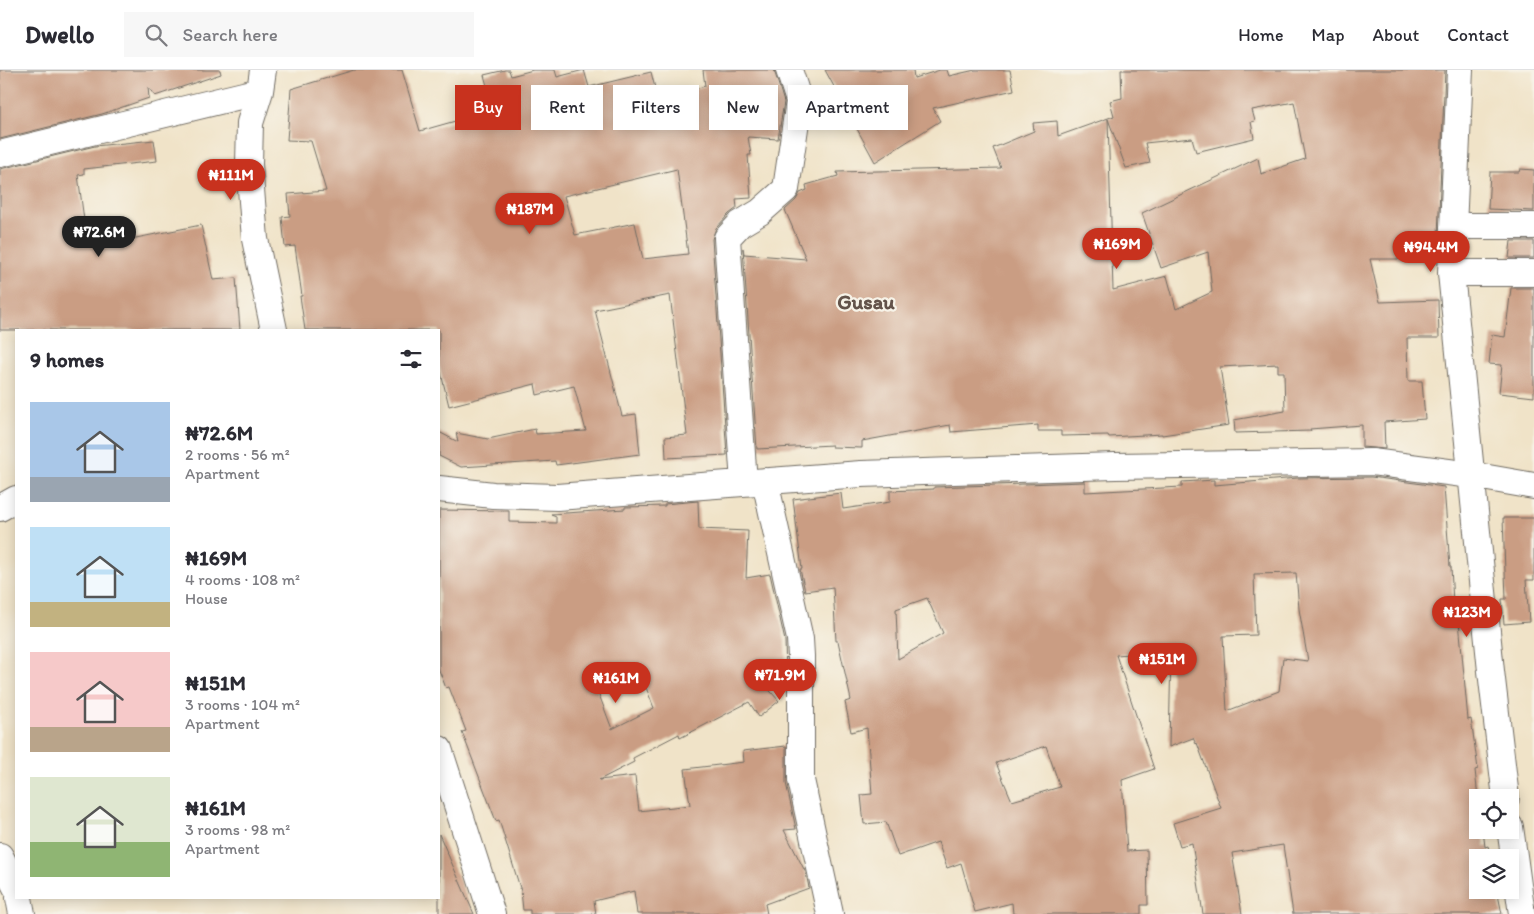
<!DOCTYPE html>
<meta charset="utf-8">
<style>
:root{--surface:#fff;--page:#f7f7f7;--text:#2b2b33;--muted:#7c7c81;--line:#e1e1e2;--accent:#c8321e}
body{margin:0;font-family:Itim,sans-serif;background:var(--page);color:var(--text);height:100vh;display:flex;flex-direction:column;font-size:19px;white-space:nowrap}
*{box-sizing:border-box;margin:0}
p{font-size:16px;color:var(--muted)}
.icon{flex:none;width:28px;height:28px;fill:none;stroke:currentColor;stroke-width:2;stroke-linecap:round;stroke-linejoin:round}
.map{position:relative;flex:1;overflow:hidden}
.side{position:absolute;left:15px;top:259px;width:425px;height:570px;display:flex;flex-direction:column;background:var(--surface);border-radius:0px;box-shadow:0 2px 12px #0003}
.side>*{flex:none}
.hud{position:absolute;left:455px;top:15px;width:475px;height:45px;display:flex;gap:10px}
.tools{position:absolute;left:1469px;top:719px;display:grid;gap:10px}
.tools a{display:grid;place-items:center;width:50px;height:50px;border-radius:0px;background:var(--surface);box-shadow:0 2px 12px #0003;font-size:25px}
.price{position:absolute;translate:-50% -42px;padding:0 11px;border-radius:18px;background:var(--accent);color:#fff;font-size:16px;line-height:32px;filter:drop-shadow(0 1px 2px #0008)}
.price::after{content:'';position:absolute;left:50%;top:30px;width:15px;height:11px;margin-left:-8px;background:inherit;clip-path:polygon(0 0,100% 0,50% 100%)}
.price.on{background:#222;color:#fff}
ul{padding:0;list-style:none}
li{display:flex;align-items:center;gap:15px;height:125px;padding:0 15px}
li span{display:grid;place-items:center;flex:none;width:140px;height:100px;border-radius:0px;color:#555}
li>.icon{margin-inline-start:auto}
span .icon{width:60px;height:60px;fill:#fffc;stroke-width:1}
li b{font-size:21px}
h2{display:flex;justify-content:space-between;align-items:center;height:60px;padding:0 15px;font-size:21px}
.chip{padding:0 18px;border-radius:0px;background:var(--surface);box-shadow:0 2px 12px #0003;font-size:18px;line-height:45px}
.chip.on{background:var(--accent);color:#fff}
header{display:flex;align-items:center;gap:30px;box-sizing:border-box;height:70px;padding:0 25px;background:var(--surface);border-bottom:1px solid var(--line)}
header strong{font-size:24px}
nav{display:flex;gap:28px;margin-inline-start:auto;font-size:18px}
.search{width:350px;height:45px;background:var(--page);display:flex;align-items:center;gap:12px;box-sizing:border-box;padding:0 18px;border-radius:0px;color:var(--muted);font-size:19px}
.map>svg:first-child{display:block}
.building{fill:#ca9d83;fill-rule:evenodd}
.lines{fill:none;stroke-linecap:round;stroke-linejoin:round}
.street-casing{stroke:#706b62;stroke-width:28}
.street{stroke:#fff;stroke-width:26}
.labels{text-anchor:middle;dominant-baseline:central;stroke-width:4.5;stroke-linejoin:round;paint-order:stroke}
.district-label{font-size:21px;font-weight:bold;fill:#63534a;stroke:#f7f3e8}
</style>
<header>
<strong>Dwello</strong>
<div class="search"><svg class="icon" aria-label="search" viewBox="0 0 24 24"><circle cx="10" cy="10" r="6"/><path d="M15 15l6 6"/></svg>Search here</div>
<nav><a>Home</a><a>Map</a><a>About</a><a>Contact</a></nav>
</header>
<div class="map">
<svg width="1534" height="844" viewBox="0 0 1534 844">
<rect width="100%" height="100%" fill="#f7f3e8"/>
<filter id="ink" filterUnits="userSpaceOnUse"><feTurbulence type="fractalNoise" baseFrequency=".02" numOctaves="2"/><feDisplacementMap in="SourceGraphic" scale="10" xChannelSelector="R" yChannelSelector="G"/><feConvolveMatrix kernelMatrix="1 2 1 2 8 2 1 2 1" color-interpolation-filters="sRGB"/></filter>
<filter id="wash" filterUnits="userSpaceOnUse"><feTurbulence type="fractalNoise" baseFrequency=".0096" numOctaves="4" result="noise"/><feDisplacementMap in="SourceGraphic" scale="20" xChannelSelector="R" yChannelSelector="G"/><feGaussianBlur stdDeviation="1.12" result="paint"/><feColorMatrix in="noise" values="0 0 0 0 0 0 0 0 0 0 0 0 0 0 0 0 0 1.4 0 .05"/><feComposite in="paint" operator="in"/></filter>
<g filter="url(#wash)">
<rect width="100%" height="100%" fill="#f0e3c8"/>
<g id="blocks">
<path class="building" d="M0,0H220L221,4L155,26L148,17L149,28L102,44L0,69Z
M354,0H402L420,61L466,48L464,43L486,38L482,25L489,23L484,5L505,0H509L511,6L533,0H555L557,7L584,0L589,17L651,2L658,30L705,16L703,0H774L784,32L778,69L748,67L751,85H748L751,128L736,129L737,138L729,144L716,158L712,169L727,385L666,388L665,367L687,365L670,225L595,240L622,346L636,344L640,384L556,395L555,391L461,397L439,386V362L458,372L456,363L488,369L535,359L536,364L586,361L574,316L537,325L535,314L449,336L439,295V260H305L300,226H302L295,176L285,177L282,147L290,146L288,124L326,121L311,71L287,70L291,19ZM677,99L688,184L643,189L635,153L575,165L564,126Z
M825,0H913L914,8L940,0H947L949,6L975,0H1010L1014,20L933,38L940,51L875,92Z
M1121,0H1445L1437,189H1370L1380,232L1438,230L1439,268H1407L1408,311H1422L1425,349L1384,352L1385,379L1362,377V355L1310,359L1311,361L1235,363L1234,350L1285,341L1284,302H1278V294L1220,297L1229,355L1162,365V364L1109,367L1108,365L1061,366V361H1038V355L951,362L950,355L862,371V378L832,377V375L757,379L743,178L744,184L806,189L785,140L796,130L800,123L807,120L806,115L838,106L837,102L1001,98L993,78L1034,61L1033,53L1057,51L1058,66L1114,46L1110,31L1122,28ZM1294,32L1305,89L1261,104L1258,88L1142,143L1161,198L1208,182L1212,222L1176,239L1167,206L1113,220L1108,49L1126,98L1150,93L1145,73L1192,68L1196,82L1254,68L1251,52L1255,51L1252,40Z
M154,70L157,91L84,99V104L78,105L86,165L94,164L96,178L131,167V169L201,155L213,210L236,208L240,260H0V99L95,76Z
M1520,99L1534,100V141L1488,139L1490,102H1519Z
M1511,171H1534V188H1509Z
M1511,218H1534V327L1499,323L1502,295L1489,294L1492,265L1505,267Z
M1371,407L1444,417L1450,497H1451L1454,551H1459L1468,650L1471,649L1478,699L1475,700L1478,728V760H1483L1485,777L1488,776L1491,788H1478V820H1497L1502,844H1293L1283,775L1232,783L1242,844H1203L1192,773L1180,776L1173,753L1221,738L1197,673L1196,674L1193,668L1169,677L1171,581L1116,585L1154,699L1122,710L1127,781L1147,780L1148,835H1141V844H1013L1012,833L975,842L961,793L947,798L938,772L898,786L886,752L864,754L861,725L872,724L867,658L851,662L845,632L851,630L838,571H836L833,517L805,521L800,499H802L793,429L841,423L843,439L890,432V421L934,419V417L1085,412V422L1182,417V412L1214,410V415L1298,408ZM1296,503L1299,539L1308,591L1283,588L1279,621L1227,641L1223,566L1256,565L1254,504ZM927,528L943,563L898,589L896,539ZM1046,676L1060,717L1012,731L996,693Z
M698,431L699,459L748,461L746,508L770,504L785,571L786,604H755L779,631L759,647L749,632L680,668L679,664L633,688L634,692L599,710L635,706L639,741L690,735L685,699L744,692L743,681L786,676V713L796,759L784,760L806,803L809,818L765,834L767,844H637L634,821L594,831L596,844H530V840H523L521,821L499,750L496,751L462,662L466,661L449,617L446,618L439,600V440L509,441V452L556,453V446L551,444L625,439V437L665,436V434ZM640,602L654,638L612,659L595,614Z
M1503,448H1534V510H1526L1529,552L1504,554L1502,529H1506Z
M439,764L474,844H439Z"/>
</g>
</g>
<g filter="url(#ink)">
<use href="#blocks" fill-opacity="0" stroke="#706b62" stroke-width="1"/>
<g class="lines">
<g class="street-casing">
<path id="street" d="M263,0L260,21L250,53L249,94L255,169L274,260
M1460,0L1451,203L1491,601L1506,728
M0,84L260,21
M1454,156H1534
M1451,203H1534
M765,411L800,569L801,586V710L830,844
M744,413L727,168L740,154L760,142L786,119L799,31L789,0
M439,419L493,425L557,427L861,404L1115,396L1372,392L1471,405L1534,416
M0,438L16,429
M439,679L492,844
M1510,757L1522,844
M0,786L16,817
M19,828L22,844"/>
</g>
<use href="#street" class="street"/>
</g>
</g>
<g class="labels">
<g class="district-label">
<text x="866" y="231">Gusau</text>
</g>
</g>
</svg>
<div class="tools">
<a><svg class="icon" aria-label="locate" viewBox="0 0 24 24"><circle cx="12" cy="12" r="6"/><path d="M12 2v4M12 18v4M2 12h4M18 12h4"/></svg></a>
<a><svg class="icon" aria-label="layers" viewBox="0 0 24 24"><path d="M12 4l9 5-9 5-9-5zM3 14l9 5 9-5"/></svg></a>
</div>
<b class="price" style="left:231px;top:131px">₦111M</b>
<b class="price" style="left:530px;top:165px">₦187M</b>
<b class="price on" style="left:99px;top:188px">₦72.6M</b>
<b class="price" style="left:1117px;top:200px">₦169M</b>
<b class="price" style="left:1431px;top:203px">₦94.4M</b>
<b class="price" style="left:1467px;top:568px">₦123M</b>
<b class="price" style="left:1162px;top:615px">₦151M</b>
<b class="price" style="left:780px;top:631px">₦71.9M</b>
<b class="price" style="left:616px;top:634px">₦161M</b>
<div class="hud">
<a class="chip on">Buy</a>
<a class="chip">Rent</a>
<a class="chip">Filters</a>
<a class="chip">New</a>
<a class="chip">Apartment</a>
</div>
<section class="side">
<h2>9 homes<svg class="icon" aria-label="filters" viewBox="0 0 24 24"><path d="M4 7h16M4 17h16"/><circle cx="9" cy="7" r="2"/><circle cx="15" cy="17" r="2"/></svg></h2>
<ul>
<li><span style="background:linear-gradient(#a9c7e8 75%,#9aa5b1 0)"><svg class="icon" aria-label="home" viewBox="0 0 24 24"><path d="M3 11l9-7 9 7M6 9v11h12V9"/></svg></span><div><b>₦72.6M</b><p>2 rooms · 56 m²</p><p>Apartment</p></div></li>
<li><span style="background:linear-gradient(#bfe0f5 75%,#c2b280 0)"><svg class="icon" aria-label="home" viewBox="0 0 24 24"><path d="M3 11l9-7 9 7M6 9v11h12V9"/></svg></span><div><b>₦169M</b><p>4 rooms · 108 m²</p><p>House</p></div></li>
<li><span style="background:linear-gradient(#f6c9c9 75%,#b9a48a 0)"><svg class="icon" aria-label="home" viewBox="0 0 24 24"><path d="M3 11l9-7 9 7M6 9v11h12V9"/></svg></span><div><b>₦151M</b><p>3 rooms · 104 m²</p><p>Apartment</p></div></li>
<li><span style="background:linear-gradient(#dfe7d0 65%,#8fb573 0)"><svg class="icon" aria-label="home" viewBox="0 0 24 24"><path d="M3 11l9-7 9 7M6 9v11h12V9"/></svg></span><div><b>₦161M</b><p>3 rooms · 98 m²</p><p>Apartment</p></div></li>
</ul>
</section>
</div>
